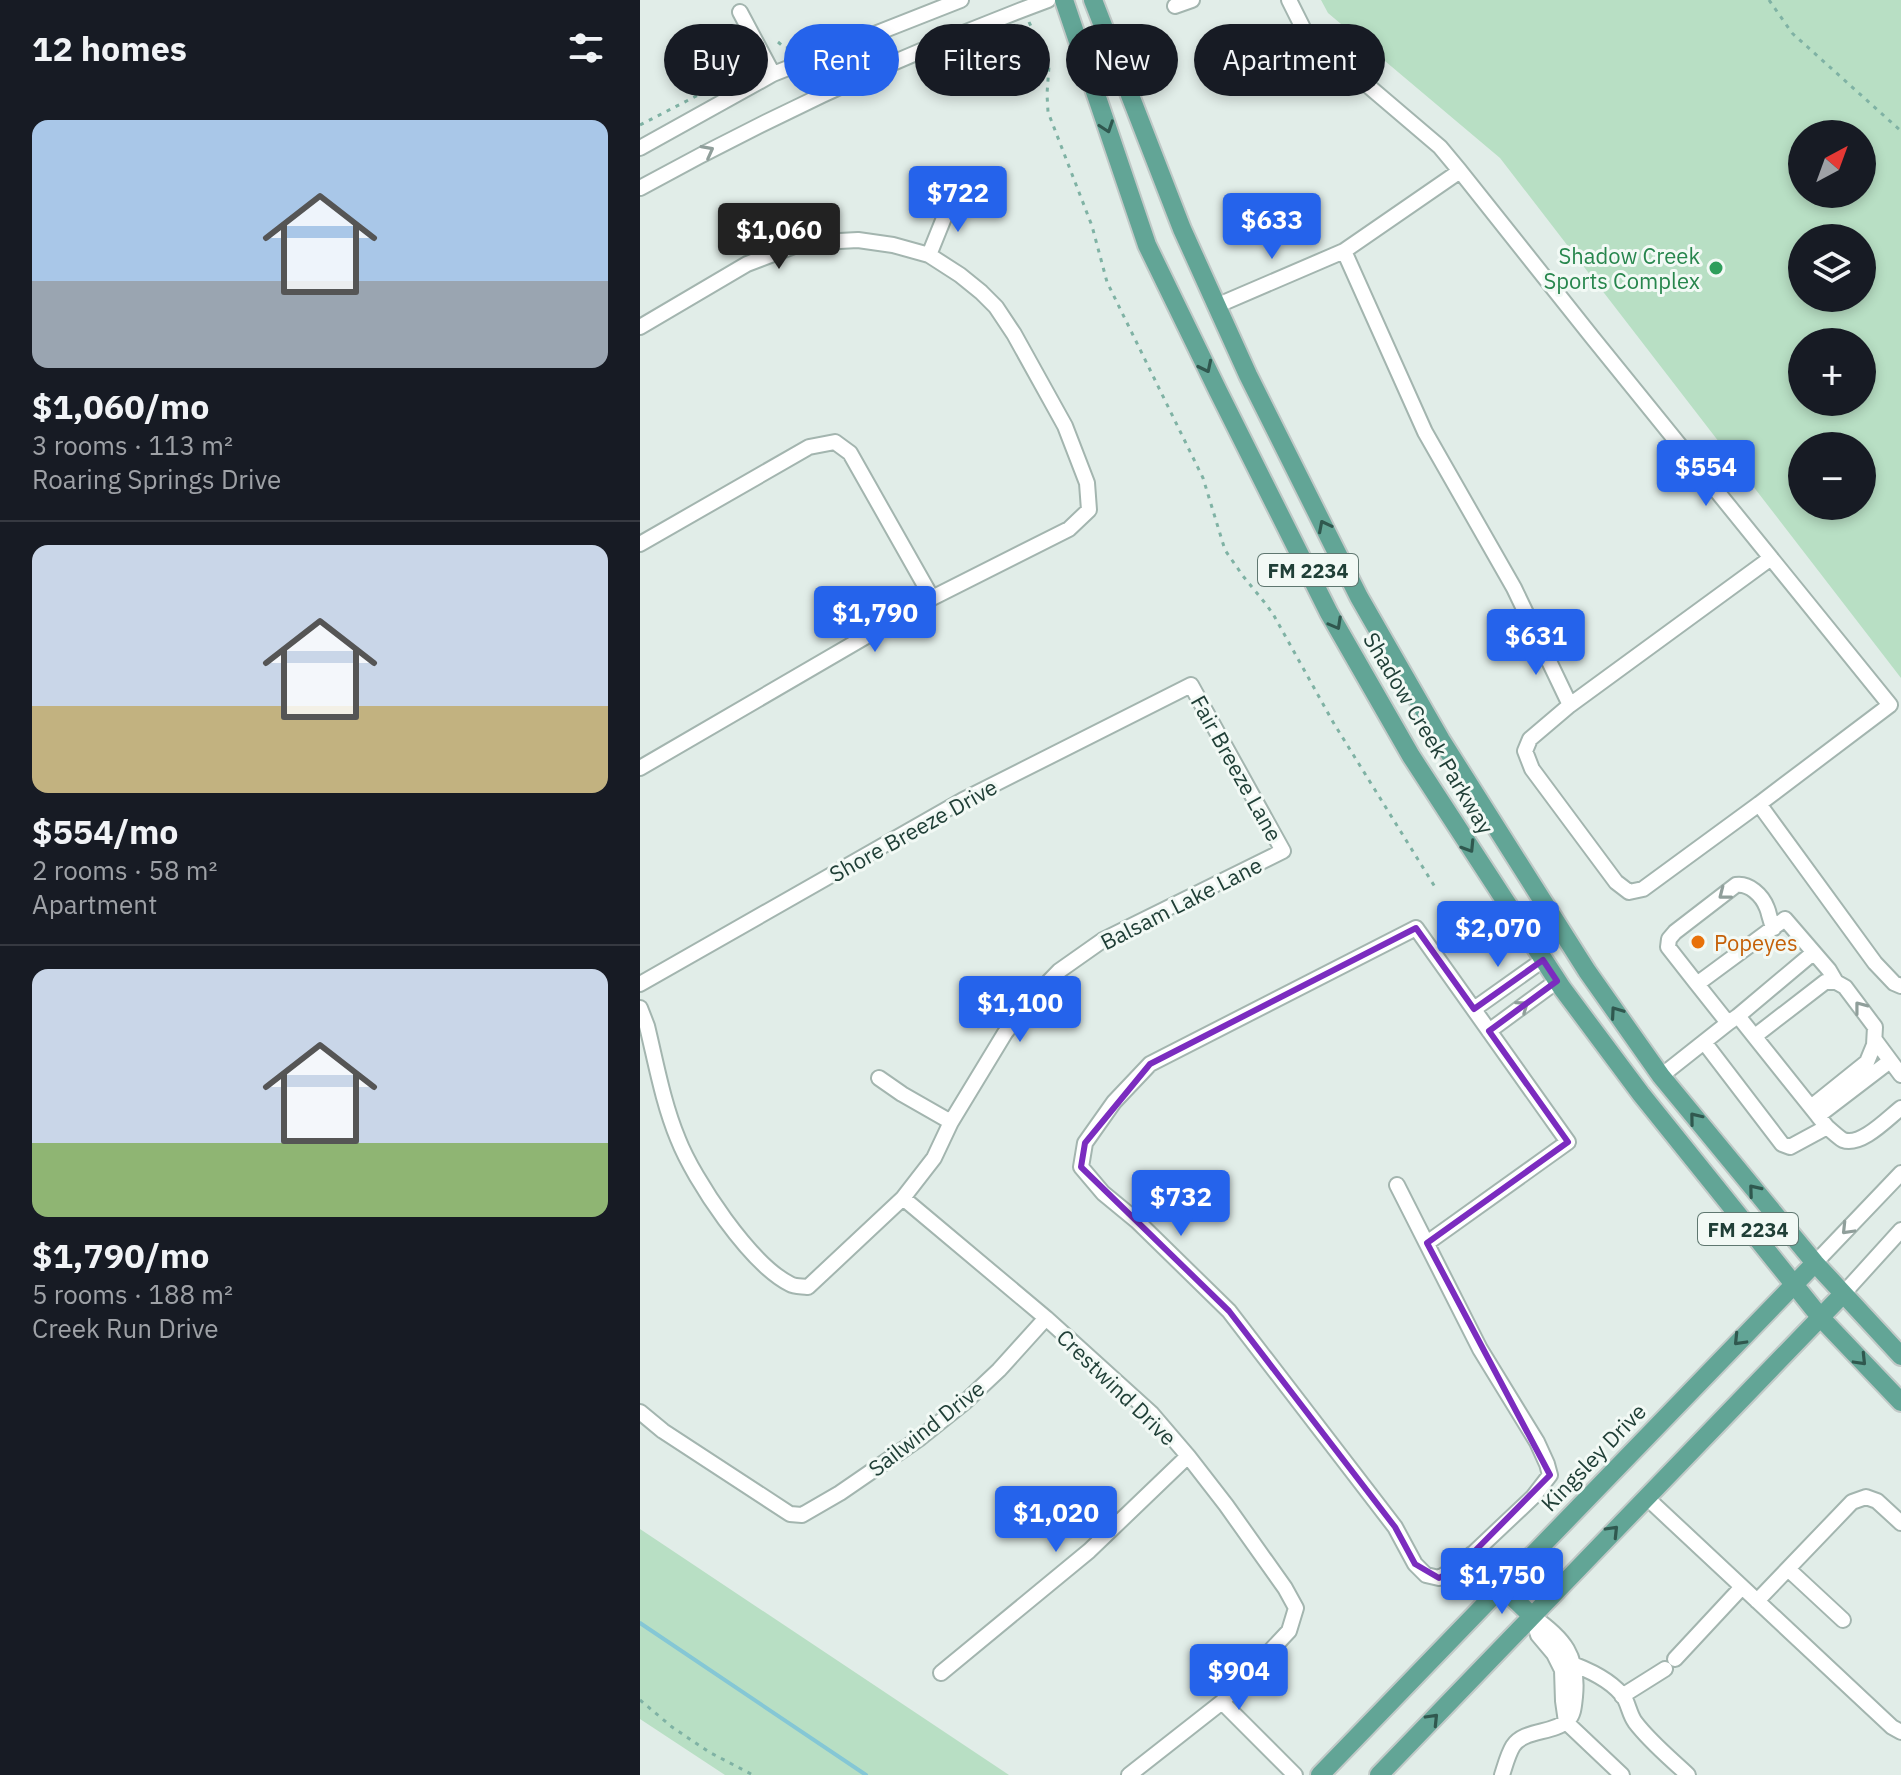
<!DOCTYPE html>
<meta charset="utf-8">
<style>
:root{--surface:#171b24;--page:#242831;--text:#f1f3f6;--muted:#9ea1a6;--line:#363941;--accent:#2563eb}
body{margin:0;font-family:"IBM Plex Sans",sans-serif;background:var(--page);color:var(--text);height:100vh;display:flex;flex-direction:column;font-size:30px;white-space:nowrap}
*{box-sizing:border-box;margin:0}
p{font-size:26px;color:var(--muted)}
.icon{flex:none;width:44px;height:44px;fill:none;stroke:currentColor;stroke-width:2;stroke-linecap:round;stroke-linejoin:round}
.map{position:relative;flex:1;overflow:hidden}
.drawer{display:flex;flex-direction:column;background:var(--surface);width:640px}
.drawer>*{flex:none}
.hud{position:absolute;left:24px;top:24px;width:760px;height:72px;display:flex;gap:16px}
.needle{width:52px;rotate:41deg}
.buttons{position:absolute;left:1148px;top:120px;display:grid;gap:16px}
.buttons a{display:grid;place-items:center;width:88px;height:88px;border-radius:50%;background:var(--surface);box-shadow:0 4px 12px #0003;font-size:40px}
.price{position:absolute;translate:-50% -68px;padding:0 18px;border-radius:8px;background:var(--accent);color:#fff;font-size:26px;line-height:52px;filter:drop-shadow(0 2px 4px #0008)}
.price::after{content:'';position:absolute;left:50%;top:48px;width:24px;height:18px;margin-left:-12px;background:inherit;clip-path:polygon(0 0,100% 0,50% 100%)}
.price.selected{background:#222;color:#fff}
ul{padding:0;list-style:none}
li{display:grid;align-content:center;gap:16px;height:424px;padding:0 32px}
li+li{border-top:2px solid var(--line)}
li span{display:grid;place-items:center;height:248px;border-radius:16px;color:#555}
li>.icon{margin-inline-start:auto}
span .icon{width:144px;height:144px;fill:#fffc;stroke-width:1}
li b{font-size:34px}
h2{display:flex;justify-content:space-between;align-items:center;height:96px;padding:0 32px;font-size:34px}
.pill{padding:0 28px;border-radius:36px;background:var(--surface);box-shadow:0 4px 12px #0003;font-size:28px;line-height:72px}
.pill.selected{background:var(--accent);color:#fff}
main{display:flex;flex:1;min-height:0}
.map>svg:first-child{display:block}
.green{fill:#b8dfc4;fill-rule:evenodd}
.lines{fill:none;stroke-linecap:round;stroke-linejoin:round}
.stream{stroke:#85c7d5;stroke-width:4}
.minor-casing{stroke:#a3b5af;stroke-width:18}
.major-casing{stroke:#c1c9c7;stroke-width:22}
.path{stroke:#7fb2a4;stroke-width:3;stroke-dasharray:4 6;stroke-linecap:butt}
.minor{stroke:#fff;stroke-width:14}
.major{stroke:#62a596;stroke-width:18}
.oneway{stroke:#30584f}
.oneway2{stroke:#909f9b}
.marked{fill:none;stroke:#7b2cbf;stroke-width:6;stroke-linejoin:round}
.leisure-dot{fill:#2e9e5b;stroke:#f2f9f5;stroke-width:3}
.food-dot{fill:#e8710a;stroke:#f2f9f5;stroke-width:3}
.labels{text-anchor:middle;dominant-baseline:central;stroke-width:6;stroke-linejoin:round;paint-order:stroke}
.shield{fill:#f2f9f5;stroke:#5f7770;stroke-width:2}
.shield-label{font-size:20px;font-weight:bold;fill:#203f37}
.leisure-label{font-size:22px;fill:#27864d;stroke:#f2f9f5;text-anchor:end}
.street-label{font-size:22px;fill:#203f37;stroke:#f2f9f5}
.food-label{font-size:22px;fill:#c56008;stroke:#f2f9f5;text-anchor:start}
</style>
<main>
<section class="drawer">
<h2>12 homes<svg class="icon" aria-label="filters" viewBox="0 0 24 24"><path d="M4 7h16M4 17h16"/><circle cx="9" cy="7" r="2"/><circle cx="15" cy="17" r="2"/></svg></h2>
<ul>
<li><span style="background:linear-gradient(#a9c7e8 65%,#9aa5b1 0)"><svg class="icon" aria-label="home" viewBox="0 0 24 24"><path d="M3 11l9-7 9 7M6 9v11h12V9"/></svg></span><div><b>$1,060/mo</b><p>3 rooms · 113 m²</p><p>Roaring Springs Drive</p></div></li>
<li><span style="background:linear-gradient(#c9d6e8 65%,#c2b280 0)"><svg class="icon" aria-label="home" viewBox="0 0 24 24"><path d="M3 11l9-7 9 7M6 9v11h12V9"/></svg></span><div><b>$554/mo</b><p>2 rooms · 58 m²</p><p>Apartment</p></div></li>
<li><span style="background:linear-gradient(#c9d6e8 70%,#8fb573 0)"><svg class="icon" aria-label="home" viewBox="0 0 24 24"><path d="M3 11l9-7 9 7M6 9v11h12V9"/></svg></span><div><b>$1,790/mo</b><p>5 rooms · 188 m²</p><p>Creek Run Drive</p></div></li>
</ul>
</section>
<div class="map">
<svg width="1261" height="1775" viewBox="0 0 1261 1775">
<rect width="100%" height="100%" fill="#e1ede8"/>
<path class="green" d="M681,0H1261V678L860,158L688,13ZM1162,134H1222V194H1162ZM1162,238H1222V298H1162ZM1222,342V402H1162V342ZM1162,446H1222V506H1162Z
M0,1529L369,1775H85L0,1719Z"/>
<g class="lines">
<path class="stream" d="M0,1623L226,1775"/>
<g class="minor-casing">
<path id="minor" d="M649,0L665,32L800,147L820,171L952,337L1250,705L1119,804L1235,963L1254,983L1261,986
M535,6L552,0
M100,12L133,74
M0,148L133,74L321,0
M0,188C131,116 268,52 408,0
M704,251L785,432L874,588L930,705L890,739L885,751L892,769L976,882L989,892L1003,889L1119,804
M289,255L312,198
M576,306L704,251L820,171
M0,327L107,264L162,243L218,240L253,245L289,255L320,275L341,292L356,307L374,334L425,426L447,483L449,510L429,529L292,598L0,768
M0,544L169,447L195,442L210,453L292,598
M930,705L1131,558
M0,984L323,800L551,685L643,851L463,940L419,971L389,1002L365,1033L311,1122L294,1158L263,1198L168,1287C162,1286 155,1287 150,1284C110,1264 54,1180 38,1139C23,1103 16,1063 7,1026L0,1008
M1057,984L1028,947L1029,939L1035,932L1096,885C1109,883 1122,895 1127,908C1130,915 1129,920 1134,928
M834,1009L903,960
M1098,1016L1173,953
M1088,1023L1098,1016L1178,1116L1250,1061
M849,1031L917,981
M1115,1036L1185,982H1196L1205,987L1235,1027L1234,1045L1227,1062L1171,1107
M1235,1040L1261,1075
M1064,1042L1142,1144L1150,1147L1187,1127L1178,1116
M1021,1076L1088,1023L1057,984L1145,919L1189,970L1196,982
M239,1078L262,1094L311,1122
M1187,1127C1192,1131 1198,1137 1203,1140C1221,1147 1248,1118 1261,1108
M757,1185L840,1349L897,1442L907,1464L910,1475L893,1497L821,1565L799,1578L786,1575L775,1564L755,1527L589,1311L497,1221L463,1193L441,1167L445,1143L474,1102L510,1064L776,928L928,1142L787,1243
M263,1198L406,1318L512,1414L548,1456L586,1505L645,1588L656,1608L649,1631L582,1702L489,1775
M1175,1263L1261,1173
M1203,1294L1261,1230
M0,1412L23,1431L150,1514L162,1515L200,1493L280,1438L325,1402L359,1370L406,1318
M1006,1497L1252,1727L1261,1732
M832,1554L862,1587
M1148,1569L1203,1620
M1117,1601L1212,1502L1226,1497L1237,1501L1261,1523
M892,1616L898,1635L914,1654L922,1670L923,1701L926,1722L982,1775
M1035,1659L1102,1587
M929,1667L935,1665C953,1672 974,1682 985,1699C989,1707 990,1715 995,1722C1010,1742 1030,1758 1048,1775
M301,1673L449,1551L548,1456
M982,1696L1025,1669
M582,1702L655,1775
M862,1775C865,1766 868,1754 873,1746C884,1729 914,1734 928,1720C934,1714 934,1705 935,1697C939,1656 924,1638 892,1616"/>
</g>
<g class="major-casing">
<path id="major" d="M424,0L507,245L578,391L689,613L771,756L922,988L1001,1094L1181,1318L1261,1402
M453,0L542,229L608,375L719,597L801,740L947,971L1021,1076L1175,1263L1261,1356
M862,1587L892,1616
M680,1775L1175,1263
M739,1775L1203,1294"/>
</g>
<path class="path" d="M1129,0L1152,33L1261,131
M389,22L409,66L407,94L408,112L452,226L467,282L563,478L585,550L603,576L625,603L633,614L693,722L795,887
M138,42L145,48H156
M0,125L99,74L105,61
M0,1700L32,1727L69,1752L113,1775"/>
<use href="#minor" class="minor"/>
<use href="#major" class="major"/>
</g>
<defs><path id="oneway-chevron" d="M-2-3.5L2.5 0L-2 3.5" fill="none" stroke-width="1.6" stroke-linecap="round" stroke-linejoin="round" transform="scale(2)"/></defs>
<g class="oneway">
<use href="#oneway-chevron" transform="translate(467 127) rotate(71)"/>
<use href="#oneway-chevron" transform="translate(566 367) rotate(64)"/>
<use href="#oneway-chevron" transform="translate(684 526) rotate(-117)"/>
<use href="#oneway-chevron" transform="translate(696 624) rotate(61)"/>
<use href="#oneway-chevron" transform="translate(829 847) rotate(58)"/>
<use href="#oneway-chevron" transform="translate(976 1012) rotate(-125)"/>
<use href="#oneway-chevron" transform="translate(1055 1118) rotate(-129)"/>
<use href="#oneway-chevron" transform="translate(1114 1190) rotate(-130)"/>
<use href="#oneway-chevron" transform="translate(1099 1340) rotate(134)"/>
<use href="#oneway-chevron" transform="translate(1221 1360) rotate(46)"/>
<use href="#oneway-chevron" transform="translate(973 1531) rotate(-46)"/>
<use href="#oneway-chevron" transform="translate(793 1719) rotate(-46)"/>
</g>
<g class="oneway2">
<use href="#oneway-chevron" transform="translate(68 151) rotate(-28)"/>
<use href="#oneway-chevron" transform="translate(1084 894) rotate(142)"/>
<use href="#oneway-chevron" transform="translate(883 1006) rotate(-36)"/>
<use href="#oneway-chevron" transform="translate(1220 1007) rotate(-128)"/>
<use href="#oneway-chevron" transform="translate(1207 1229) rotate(134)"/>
</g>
<path class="marked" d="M776,928L834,1009L903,960L917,981L849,1031L928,1142L787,1243L910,1475L821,1565L799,1578L775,1564L755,1527L589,1311L441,1167L445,1143L510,1064Z"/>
<circle class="leisure-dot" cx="1076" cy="268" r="8"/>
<circle class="food-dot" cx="1058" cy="942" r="8"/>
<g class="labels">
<g class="shield">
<rect x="618" y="554" width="100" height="32" rx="6"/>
<rect x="1058" y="1213" width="100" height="32" rx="6"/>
</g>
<g class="shield-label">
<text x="668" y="570">FM 2234</text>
<text x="1108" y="1229">FM 2234</text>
</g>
<g class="leisure-label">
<text x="1060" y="255">Shadow Creek<tspan x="1060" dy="25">Sports Complex</tspan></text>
</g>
<g class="street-label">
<text transform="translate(789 733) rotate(59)">Shadow Creek Parkway</text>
<text transform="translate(597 768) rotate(61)">Fair Breeze Lane</text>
<text transform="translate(273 830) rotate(-29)">Shore Breeze Drive</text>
<text transform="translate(541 903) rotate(-27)">Balsam Lake Lane</text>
<text transform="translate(477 1387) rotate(44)">Crestwind Drive</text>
<text transform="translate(286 1428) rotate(-38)">Sailwind Drive</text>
<text transform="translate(953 1457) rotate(-46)">Kingsley Drive</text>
</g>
<g class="food-label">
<text x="1074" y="942">Popeyes</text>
</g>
</g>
</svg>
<div class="buttons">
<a><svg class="needle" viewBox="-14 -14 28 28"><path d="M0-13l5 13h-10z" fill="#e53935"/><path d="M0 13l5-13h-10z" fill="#9ea1a6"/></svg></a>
<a><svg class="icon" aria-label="layers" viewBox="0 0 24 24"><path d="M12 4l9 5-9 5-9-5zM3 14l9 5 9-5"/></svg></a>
<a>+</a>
<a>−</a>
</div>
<b class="price" style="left:318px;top:234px">$722</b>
<b class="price" style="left:632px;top:261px">$633</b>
<b class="price selected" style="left:139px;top:271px">$1,060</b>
<b class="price" style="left:1066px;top:508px">$554</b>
<b class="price" style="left:235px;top:654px">$1,790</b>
<b class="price" style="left:896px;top:677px">$631</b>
<b class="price" style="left:858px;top:969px">$2,070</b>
<b class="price" style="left:380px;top:1044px">$1,100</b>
<b class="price" style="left:541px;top:1238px">$732</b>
<b class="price" style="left:416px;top:1554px">$1,020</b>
<b class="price" style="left:862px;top:1616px">$1,750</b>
<b class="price" style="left:599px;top:1712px">$904</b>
<div class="hud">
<a class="pill">Buy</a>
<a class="pill selected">Rent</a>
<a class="pill">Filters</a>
<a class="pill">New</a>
<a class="pill">Apartment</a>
</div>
</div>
</main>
